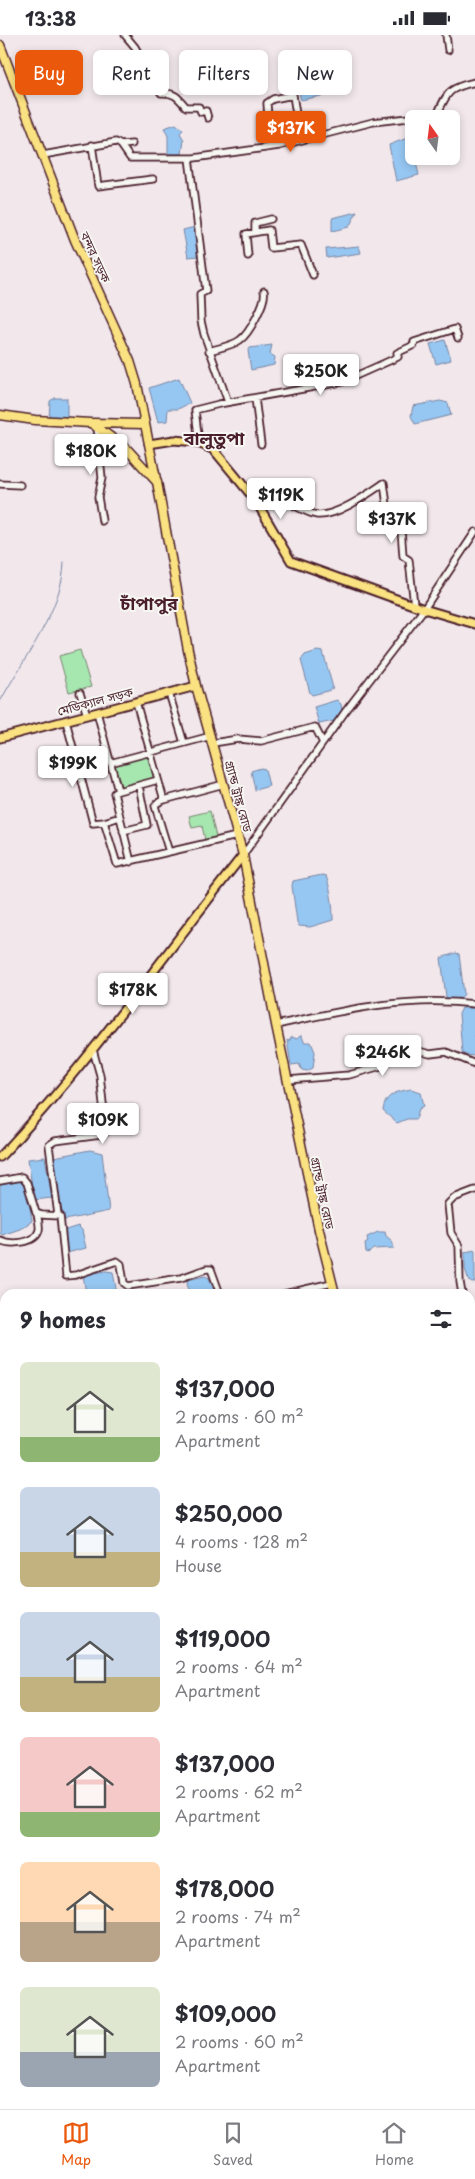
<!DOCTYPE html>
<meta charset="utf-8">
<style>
:root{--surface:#fff;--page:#f7f7f7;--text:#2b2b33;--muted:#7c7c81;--line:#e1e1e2;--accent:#ea580c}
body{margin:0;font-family:"Playpen Sans","Noto Sans Bengali",sans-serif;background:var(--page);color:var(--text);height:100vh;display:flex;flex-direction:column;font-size:19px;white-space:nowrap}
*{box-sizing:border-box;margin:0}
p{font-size:16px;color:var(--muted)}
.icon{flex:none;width:28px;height:28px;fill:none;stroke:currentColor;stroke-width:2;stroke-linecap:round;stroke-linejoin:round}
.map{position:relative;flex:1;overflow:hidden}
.drawer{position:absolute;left:0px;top:1254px;width:475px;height:821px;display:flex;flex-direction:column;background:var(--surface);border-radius:15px 15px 0 0;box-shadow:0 2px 8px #0003}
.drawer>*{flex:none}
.banner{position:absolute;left:15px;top:15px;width:445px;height:45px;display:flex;gap:10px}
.needle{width:32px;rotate:346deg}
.tools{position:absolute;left:405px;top:75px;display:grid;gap:10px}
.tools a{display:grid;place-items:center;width:55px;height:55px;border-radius:8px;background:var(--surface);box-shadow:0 2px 8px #0003;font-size:25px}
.price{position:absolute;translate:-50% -42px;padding:0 11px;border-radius:5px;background:#fff;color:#222;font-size:16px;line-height:32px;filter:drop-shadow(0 1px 2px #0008)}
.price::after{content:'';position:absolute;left:50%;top:30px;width:15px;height:11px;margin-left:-8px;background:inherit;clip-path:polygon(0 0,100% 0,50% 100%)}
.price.on{background:var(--accent);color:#fff}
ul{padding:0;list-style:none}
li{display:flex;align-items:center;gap:15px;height:125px;padding:0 20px}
li span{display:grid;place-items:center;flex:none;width:140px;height:100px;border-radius:8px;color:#555}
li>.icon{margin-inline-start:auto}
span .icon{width:60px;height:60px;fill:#fffc;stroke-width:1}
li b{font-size:21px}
h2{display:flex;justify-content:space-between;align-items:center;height:60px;padding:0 20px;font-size:21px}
.pill{padding:0 18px;border-radius:8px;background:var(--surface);box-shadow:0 2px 8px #0003;font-size:18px;line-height:45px}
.pill.on{background:var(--accent);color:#fff}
.status{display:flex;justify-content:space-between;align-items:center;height:35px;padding:0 25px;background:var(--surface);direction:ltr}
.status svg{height:14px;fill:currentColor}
.dock{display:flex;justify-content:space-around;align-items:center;height:70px;border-top:1px solid var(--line);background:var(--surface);font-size:14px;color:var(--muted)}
.dock a{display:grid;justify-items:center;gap:2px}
.dock .on{color:var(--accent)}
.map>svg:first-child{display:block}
.green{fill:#a6e7b0;stroke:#78836e}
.water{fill:#96c7f2;stroke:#7884a2}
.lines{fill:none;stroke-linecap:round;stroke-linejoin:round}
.stream{stroke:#7884a2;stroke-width:1}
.canal{stroke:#96c7f2;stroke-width:4.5}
.minor-casing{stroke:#4a1f2b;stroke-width:9}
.major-casing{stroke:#4a1f2b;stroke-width:11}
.highway-casing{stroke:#4a1f2b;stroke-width:11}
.minor{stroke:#f6f6f2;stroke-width:5.5}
.major{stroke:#fae181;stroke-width:7}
.highway{stroke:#fae181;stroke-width:8}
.labels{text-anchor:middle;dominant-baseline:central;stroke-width:4;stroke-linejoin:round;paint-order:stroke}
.street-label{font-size:12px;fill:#4a1f2b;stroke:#f6f6f2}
.district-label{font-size:18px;font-weight:bold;fill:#4a1f2b;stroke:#f6f6f2}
</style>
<div class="status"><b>13:38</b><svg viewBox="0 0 49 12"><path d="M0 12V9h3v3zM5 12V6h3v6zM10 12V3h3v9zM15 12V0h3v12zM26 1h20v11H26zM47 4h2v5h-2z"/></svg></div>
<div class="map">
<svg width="475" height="2074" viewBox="0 0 475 2074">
<rect width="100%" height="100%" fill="#f2e8ec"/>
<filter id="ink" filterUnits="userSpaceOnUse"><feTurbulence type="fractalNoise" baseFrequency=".02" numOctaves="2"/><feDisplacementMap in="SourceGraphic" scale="10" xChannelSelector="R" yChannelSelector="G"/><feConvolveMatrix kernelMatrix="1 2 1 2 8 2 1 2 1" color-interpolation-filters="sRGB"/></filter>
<g filter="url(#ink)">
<path class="green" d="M80,615L91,652L69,657L59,621Z
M148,721L154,744L118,753L112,730Z
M210,776L216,802L205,805L202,791L192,793L189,781Z"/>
<path class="water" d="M323,40L326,60L301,65L296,48L297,45Z
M176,89L183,95L180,98L184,105L182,119H168V101L164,93Z
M410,102L419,140L396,146L389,110Z
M357,177L349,192L332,196V183Z
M195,192L199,221L188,222L183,195Z
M359,211L361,218L327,223L326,214Z
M445,305L451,325L436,329L430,309Z
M272,310L270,319L275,322L274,330L251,335L248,316L250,313Z
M179,343L190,368L178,374H168L167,386L158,387L149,353Z
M55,363H67V385L49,383L50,366Z
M440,366L448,368L451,380L415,389L411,381L413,371Z
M317,616L323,617L333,653L328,656L312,660L310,658L301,625L305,620Z
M337,665L341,669L342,676L334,686L319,689L314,672Z
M261,733L265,734L269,751L255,755L251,736Z
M322,840L326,841C331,855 333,870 333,885L310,892L299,891L297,887L292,851L293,846Z
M456,918L459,919L464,959L461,963L448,964L446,962L441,923Z
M462,973H475V1021L465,1020L462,1017L459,979Z
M300,1001H302L304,1007H311L315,1017L313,1033L307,1036L302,1035L299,1029L291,1030L287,1005L289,1006L292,1002L297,1004Z
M411,1054L421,1057L424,1071L419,1074L416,1084H407L397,1088L383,1076C385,1059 396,1057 411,1054Z
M90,1115L102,1118L109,1176L65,1185L60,1170L54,1122Z
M45,1122L52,1163L34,1165L28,1124Z
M20,1144C29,1154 30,1173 32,1186L20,1194L2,1200L0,1198V1148Z
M78,1191L82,1195L86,1213L67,1218L63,1196Z
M378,1197H385L386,1201L392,1206L394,1213L373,1214L369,1218L366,1217L365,1209L368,1207L367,1202Z
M475,1215V1247L472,1248L469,1246L465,1234V1217Z
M106,1236L113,1237L117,1259H86L83,1240Z
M205,1241L209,1243L216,1259H188L187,1245Z"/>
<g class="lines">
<path class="stream" d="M0,667C22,625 63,575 64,527"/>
<path class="canal" d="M0,1746L5,1744
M343,2074L345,2070"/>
<g class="minor-casing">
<path id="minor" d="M125,0L135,12L161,58C174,57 178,62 186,72H199L201,77L206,76L208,83
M446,0L448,15
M92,110L98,151L153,144
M121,110L130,123H194L279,111L373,87L435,80L438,78C448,55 450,53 475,47
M270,112L267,68L273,64L293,60L300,105
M43,120L116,107L121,110L132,109
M189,123L206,256L200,259L201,286L204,299L228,367
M255,197V188L271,184
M248,221L246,199L269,195L271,213L301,210L313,240
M209,316C218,313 232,311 240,305C249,299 267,266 264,256
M255,363L261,409
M97,392L102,443L98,462L102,486
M199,408L195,375L219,369L342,347L398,322L397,318L414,310V307L455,294L458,303
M0,449L20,450
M295,471C301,474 310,479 317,480C336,482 368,459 384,448L390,492L401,494L403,521L409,525L414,570
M80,658L87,680
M169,658L184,708
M136,667L164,765L224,749
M97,677L118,756L158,745
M66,686L93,788L104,787
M213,708L238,704L261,706L315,692L323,708
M110,728L211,701
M118,756L114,758L120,782L104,787L117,829L237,801
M164,765L157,768L155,771L169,817
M120,782L131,827
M123,796L147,790L139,751
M243,820L345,677L424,574L475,497
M276,990C341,976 408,960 475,969
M287,1045L349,1040L381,1031L398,1018L415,1015L430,1019L446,1017L475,1029
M0,1146L22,1142L27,1148L36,1178L42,1180L60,1181L66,1241L76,1240L117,1226L121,1229L124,1248L128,1251L181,1243L206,1234H211L220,1259
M58,1180L49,1110L55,1106L101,1100L106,1097L100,1040L93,1015
M0,1205C10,1210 36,1209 39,1195C40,1190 38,1184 37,1179
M284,1259L332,1248
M462,1259L460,1247L459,1211L451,1198L448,1169L454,1163L475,1155
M470,1300L475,1304
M470,1339L475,1338
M470,1699L475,1698
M470,1916C472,1932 470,1947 475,1963
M475,1978V1987"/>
</g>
<g class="major-casing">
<path id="major" d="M149,409L174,405L196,407L214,415L256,466L291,526L424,574L475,589
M0,703L196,651
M0,1122C89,1028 163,921 243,820
M0,1915L5,1918
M352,2070L362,2074"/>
</g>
<g class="highway-casing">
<path id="highway" d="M0,10L75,205L130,326L137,349L156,444
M0,380L35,385L91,388L126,413L157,447L188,615L196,651L243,820L276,990L319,1195L335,1259
M93,388L144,389
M470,1663L475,1669"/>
</g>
<use href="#minor" class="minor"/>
<use href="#major" class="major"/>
<use href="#highway" class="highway"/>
</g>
</g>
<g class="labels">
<g class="street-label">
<text transform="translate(96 222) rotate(65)">বন্দর সড়ক</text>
<text transform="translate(95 666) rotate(-15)">মেডিক্যাল সড়ক</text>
<text transform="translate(239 761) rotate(75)">গ্র্যান্ড ট্রাঙ্ক রোড</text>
<text transform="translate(323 1158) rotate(78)">গ্র্যান্ড ট্রাঙ্ক রোড</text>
</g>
<g class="district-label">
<text x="214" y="402">বালুতুপা</text>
<text x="149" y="567">চাঁপাপুর</text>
</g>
</g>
</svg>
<div class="tools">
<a><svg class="needle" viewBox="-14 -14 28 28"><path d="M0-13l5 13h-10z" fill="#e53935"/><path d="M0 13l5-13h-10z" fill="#7c7c81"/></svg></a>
</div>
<b class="price on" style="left:291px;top:118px">$137K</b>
<b class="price" style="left:321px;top:361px">$250K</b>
<b class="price" style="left:91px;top:441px">$180K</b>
<b class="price" style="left:281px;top:485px">$119K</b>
<b class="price" style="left:392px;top:509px">$137K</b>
<b class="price" style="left:73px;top:753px">$199K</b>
<b class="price" style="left:133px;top:980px">$178K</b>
<b class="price" style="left:383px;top:1042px">$246K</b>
<b class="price" style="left:103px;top:1110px">$109K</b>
<div class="banner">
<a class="pill on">Buy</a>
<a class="pill">Rent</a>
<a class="pill">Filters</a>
<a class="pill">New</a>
</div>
<section class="drawer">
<h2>9 homes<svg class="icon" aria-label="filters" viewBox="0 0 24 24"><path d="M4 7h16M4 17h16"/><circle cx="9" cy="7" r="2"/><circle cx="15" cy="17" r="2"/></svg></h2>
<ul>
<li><span style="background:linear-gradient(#dfe7d0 75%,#8fb573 0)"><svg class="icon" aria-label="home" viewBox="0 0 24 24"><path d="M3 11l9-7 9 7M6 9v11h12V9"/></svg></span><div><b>$137,000</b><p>2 rooms · 60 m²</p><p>Apartment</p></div></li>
<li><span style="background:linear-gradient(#c9d6e8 65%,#c2b280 0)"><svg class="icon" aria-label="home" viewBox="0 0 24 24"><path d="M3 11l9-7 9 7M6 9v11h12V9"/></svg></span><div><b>$250,000</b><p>4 rooms · 128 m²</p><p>House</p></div></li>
<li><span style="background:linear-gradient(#c9d6e8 65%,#c2b280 0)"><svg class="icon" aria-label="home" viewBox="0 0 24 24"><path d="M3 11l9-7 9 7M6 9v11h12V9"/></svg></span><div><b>$119,000</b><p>2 rooms · 64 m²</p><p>Apartment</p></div></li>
<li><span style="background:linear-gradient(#f6c9c9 75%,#8fb573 0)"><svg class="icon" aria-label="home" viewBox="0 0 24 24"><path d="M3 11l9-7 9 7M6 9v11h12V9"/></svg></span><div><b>$137,000</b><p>2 rooms · 62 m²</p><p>Apartment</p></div></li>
<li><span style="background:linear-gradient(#ffd9b3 60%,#b9a48a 0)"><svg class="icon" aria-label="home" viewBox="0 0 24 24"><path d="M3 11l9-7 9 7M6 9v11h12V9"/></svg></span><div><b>$178,000</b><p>2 rooms · 74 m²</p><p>Apartment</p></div></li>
<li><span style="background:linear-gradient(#dfe7d0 65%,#9aa5b1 0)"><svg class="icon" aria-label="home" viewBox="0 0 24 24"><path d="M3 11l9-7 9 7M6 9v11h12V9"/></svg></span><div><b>$109,000</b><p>2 rooms · 60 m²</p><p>Apartment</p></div></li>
</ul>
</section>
</div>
<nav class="dock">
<a class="on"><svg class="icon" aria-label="map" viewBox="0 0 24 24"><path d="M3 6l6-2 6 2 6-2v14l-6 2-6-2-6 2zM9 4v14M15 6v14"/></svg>Map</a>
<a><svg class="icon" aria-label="saved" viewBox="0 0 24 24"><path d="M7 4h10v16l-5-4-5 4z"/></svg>Saved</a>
<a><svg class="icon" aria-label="home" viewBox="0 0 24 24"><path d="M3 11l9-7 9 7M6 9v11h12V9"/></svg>Home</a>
</nav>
